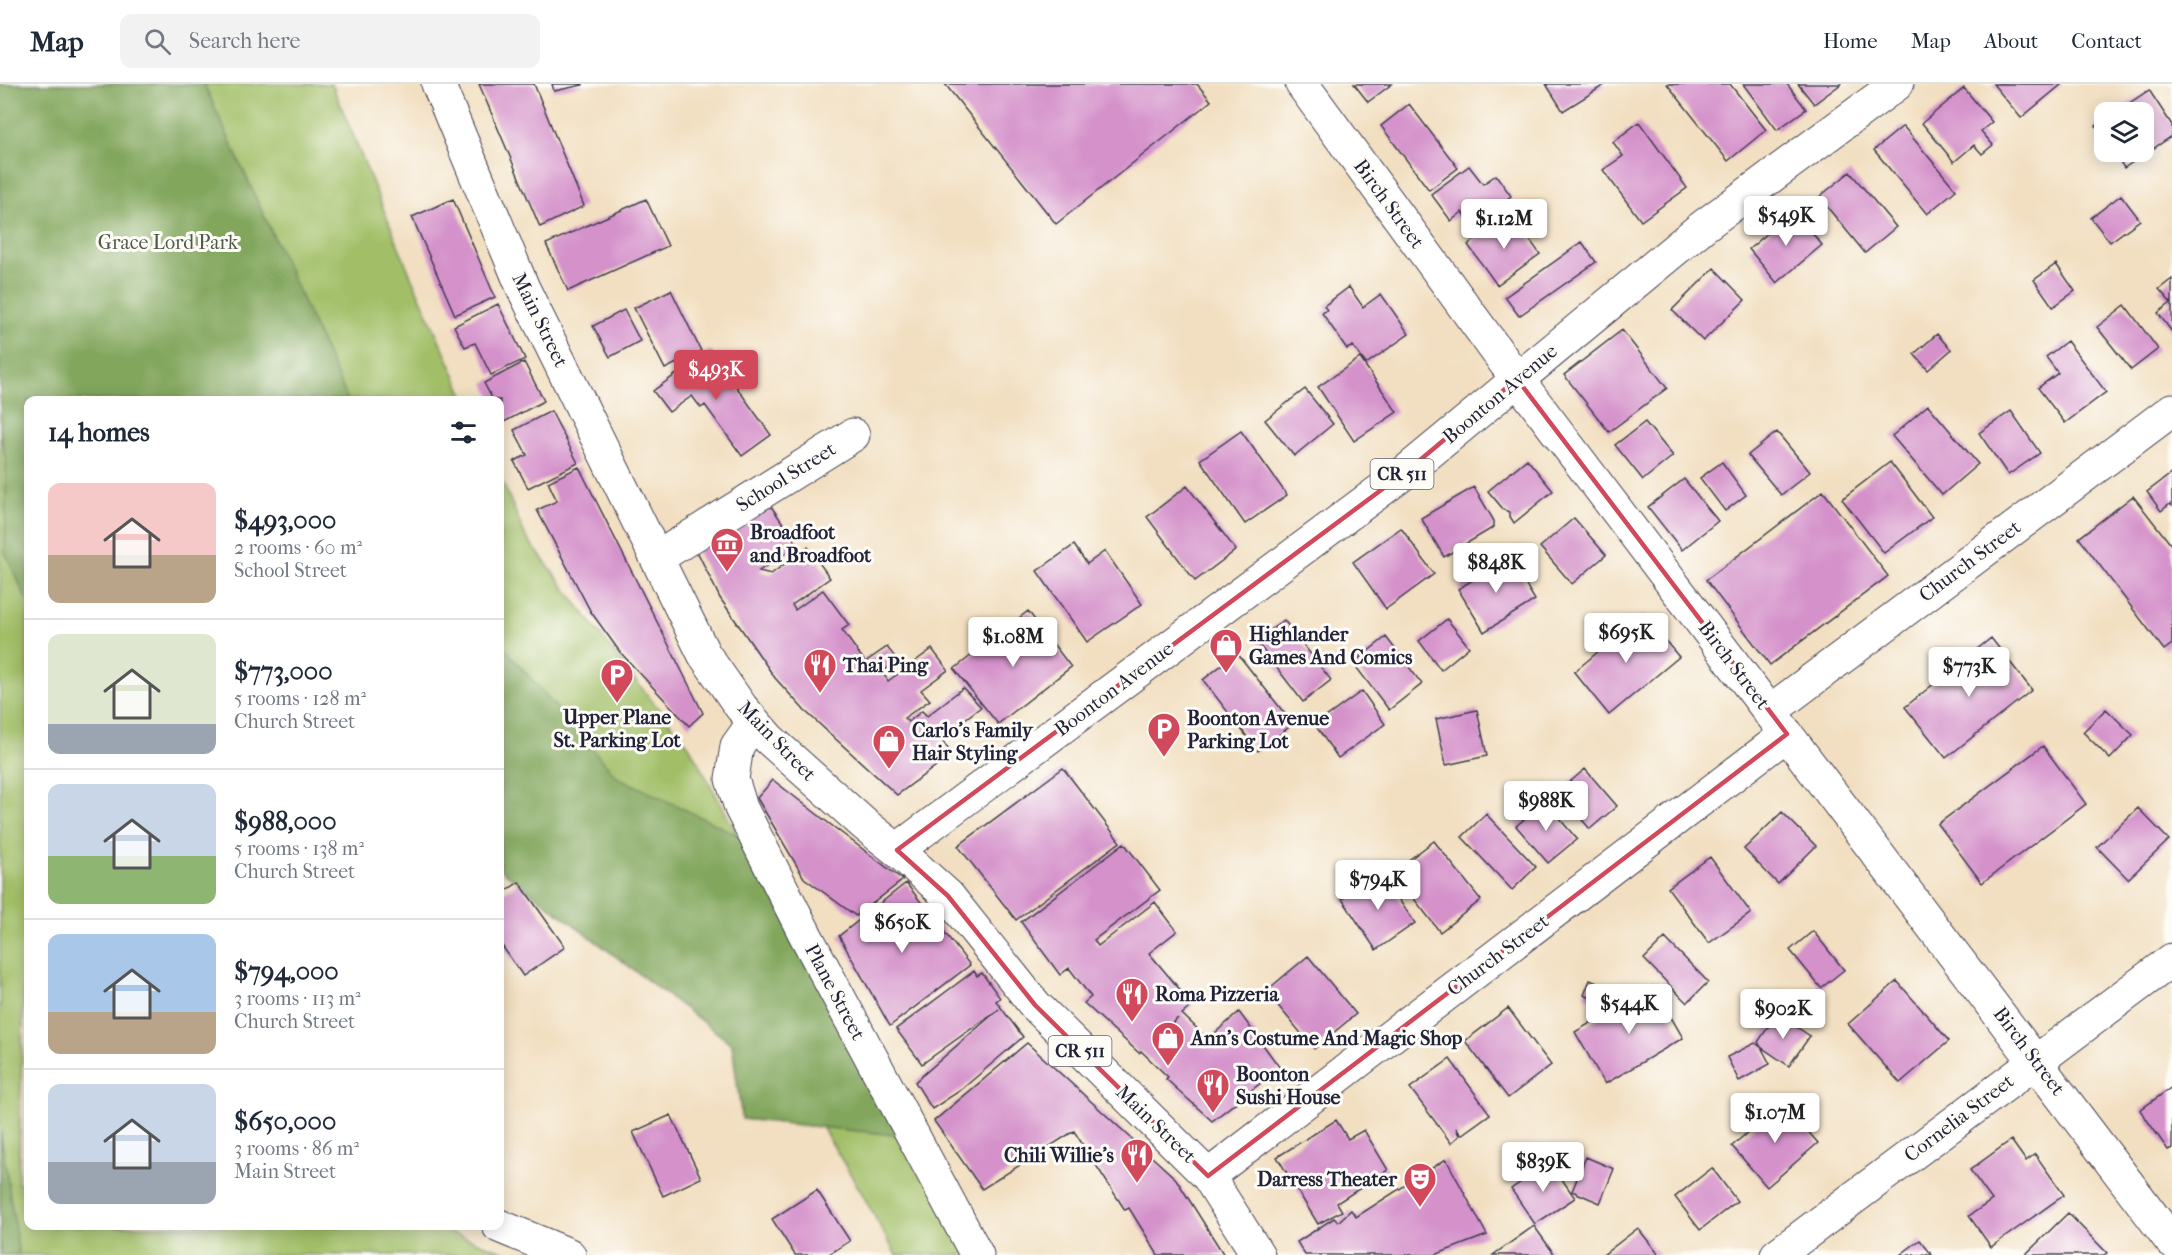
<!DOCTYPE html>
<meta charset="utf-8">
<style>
:root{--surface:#fff;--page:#f2f2f3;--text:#1f2937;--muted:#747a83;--line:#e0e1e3;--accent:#d1495b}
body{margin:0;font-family:"IM FELL French Canon",serif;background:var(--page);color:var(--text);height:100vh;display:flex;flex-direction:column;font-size:22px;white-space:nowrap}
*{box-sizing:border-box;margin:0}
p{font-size:20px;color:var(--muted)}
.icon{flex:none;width:33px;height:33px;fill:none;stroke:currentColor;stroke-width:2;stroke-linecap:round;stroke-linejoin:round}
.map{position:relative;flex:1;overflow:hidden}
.sheet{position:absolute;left:24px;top:312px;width:480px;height:834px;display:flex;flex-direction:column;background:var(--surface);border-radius:12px;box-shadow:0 3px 15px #0003}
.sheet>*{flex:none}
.buttons{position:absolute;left:2094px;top:18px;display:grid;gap:12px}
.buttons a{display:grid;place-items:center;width:60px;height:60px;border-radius:12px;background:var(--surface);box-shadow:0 3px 15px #0003;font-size:30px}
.price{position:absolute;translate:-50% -51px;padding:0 14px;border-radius:6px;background:#fff;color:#222;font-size:20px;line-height:39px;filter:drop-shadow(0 2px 3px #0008)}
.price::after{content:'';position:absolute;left:50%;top:36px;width:18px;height:14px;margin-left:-9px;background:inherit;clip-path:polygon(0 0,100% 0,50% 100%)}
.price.current{background:var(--accent);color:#fff}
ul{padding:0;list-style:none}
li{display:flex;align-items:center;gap:18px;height:150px;padding:0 24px}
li+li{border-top:2px solid var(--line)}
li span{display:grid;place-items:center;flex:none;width:168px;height:120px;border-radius:12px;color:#555}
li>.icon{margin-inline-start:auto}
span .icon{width:72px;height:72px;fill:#fffc;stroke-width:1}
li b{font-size:26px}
h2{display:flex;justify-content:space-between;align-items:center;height:72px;padding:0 24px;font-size:26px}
header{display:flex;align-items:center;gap:36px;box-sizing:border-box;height:84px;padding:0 30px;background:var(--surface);border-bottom:2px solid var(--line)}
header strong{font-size:28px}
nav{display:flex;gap:33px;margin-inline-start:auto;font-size:21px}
.search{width:420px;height:54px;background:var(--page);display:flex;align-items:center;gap:15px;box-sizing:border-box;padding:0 21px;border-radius:12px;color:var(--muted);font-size:22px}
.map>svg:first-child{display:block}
.green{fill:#a2bf67;stroke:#627051;stroke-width:1.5}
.forest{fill:#81a65c;stroke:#52644c;stroke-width:1.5}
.building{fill:#d491ca;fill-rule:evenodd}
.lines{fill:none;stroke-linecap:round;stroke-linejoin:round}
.minor-casing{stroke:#413e4f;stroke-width:35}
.major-casing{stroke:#413e4f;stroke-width:35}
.minor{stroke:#fff;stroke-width:33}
.major{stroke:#fff;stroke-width:33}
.marked{fill:none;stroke:#d1495b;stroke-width:4.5;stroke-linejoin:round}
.labels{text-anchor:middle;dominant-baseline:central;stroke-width:6;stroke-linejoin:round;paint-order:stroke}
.shield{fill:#fdfcf7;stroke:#646373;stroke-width:1.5}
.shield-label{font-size:18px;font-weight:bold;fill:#22223b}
.street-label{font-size:20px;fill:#22223b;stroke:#fdfcf7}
.park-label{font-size:20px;fill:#4f594a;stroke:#fdfcf7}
.poi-label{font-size:20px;font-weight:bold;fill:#22223b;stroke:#fdfcf7;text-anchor:start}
</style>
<header>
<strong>Map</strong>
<div class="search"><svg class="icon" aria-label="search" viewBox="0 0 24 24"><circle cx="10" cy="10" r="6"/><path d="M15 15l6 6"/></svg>Search here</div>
<nav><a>Home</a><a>Map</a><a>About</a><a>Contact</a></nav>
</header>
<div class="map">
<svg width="2172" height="1171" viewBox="0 0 2172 1171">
<rect width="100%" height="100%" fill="#fdfcf7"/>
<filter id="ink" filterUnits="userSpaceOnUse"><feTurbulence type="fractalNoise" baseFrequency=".0167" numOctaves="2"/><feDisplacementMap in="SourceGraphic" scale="12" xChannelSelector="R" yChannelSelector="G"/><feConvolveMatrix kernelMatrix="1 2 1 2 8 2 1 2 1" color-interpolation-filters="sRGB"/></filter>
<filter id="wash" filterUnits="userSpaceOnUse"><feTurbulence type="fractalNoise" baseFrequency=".008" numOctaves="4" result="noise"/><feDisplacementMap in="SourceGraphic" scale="24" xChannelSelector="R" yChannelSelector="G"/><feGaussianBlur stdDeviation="1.35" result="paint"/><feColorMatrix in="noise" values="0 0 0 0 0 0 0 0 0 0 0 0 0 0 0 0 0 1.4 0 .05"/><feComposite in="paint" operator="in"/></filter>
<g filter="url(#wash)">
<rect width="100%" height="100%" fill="#f2dfc1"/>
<path class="green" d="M0,0H332L410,190L466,316H28V759L18,1100L28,1099V1142H433L514,1171H0Z
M500,392L526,453L635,596L689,662L969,1171H896L860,1106L822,1043L742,1035L732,960L500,785Z"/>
<path class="forest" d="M0,0H204L348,316H28V519L5,468L6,378L0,347Z
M500,559L617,693L740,752L906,1052L742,1035L732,960L500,785Z
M0,1045L19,1171H0Z"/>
<g id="blocks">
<path class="building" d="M479,0H534L584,122L540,143Z
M552,0H583V1L554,7Z
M945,0H1197L1211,17L1056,140Z
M1354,0H1392L1368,18Z
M1546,0H1606L1563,27Z
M1667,0H1730L1766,46L1728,77Z
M1743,0H1787L1806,25L1777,46Z
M1798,0H1841L1814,20Z
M1993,0H2062L2021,34Z
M1964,4L1992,38L1981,47L1993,61L1982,70L1974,61L1954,78L1922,39Z
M2149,6L2172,41V52L2124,84L2114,68H2144V28H2116Z
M1409,20L1458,84L1429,106L1381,42Z
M2104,36V54L2096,42Z
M1639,38L1687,104L1641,137L1603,86L1623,72L1613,58Z
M1903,42L1956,106L1927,130L1874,66Z
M1469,82L1483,100L1496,91L1511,112L1493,125L1496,129L1475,145L1462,128L1451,137L1431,110Z
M1850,88L1896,143L1865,169L1819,113Z
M2121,111L2140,136L2110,158L2091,134Z
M453,115L495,213L455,231L412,133Z
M646,115L668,162L568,207L546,160Z
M1794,127L1822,161L1777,199L1749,165Z
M1511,130L1540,170L1497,201L1468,161Z
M1582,158L1596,178L1519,232L1505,213Z
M2056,180L2075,207L2053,223L2034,196Z
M1714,184L1745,216L1703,257L1672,226Z
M2172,195V248L2158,229L2171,219L2159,205Z
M1349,203L1363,223L1381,210L1409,250L1366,280L1353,262L1347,265L1322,229L1327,226L1324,222Z
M671,206L701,267L665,285L634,224Z
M498,220L525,275L491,291L475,259L465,263L454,242Z
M2125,221L2158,265L2131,286L2097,243Z
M624,226L640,257L610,273L593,242Z
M1622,246L1667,304L1609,348L1564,291Z
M1937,250L1951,266L1928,286L1914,270Z
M2067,257L2106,308L2065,339L2038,304L2058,289L2046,273Z
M710,266L771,351L742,372L705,321L701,324L692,312L669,328L653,307Z
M1360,274L1397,328L1354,357L1318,303Z
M524,278L544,317L504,338L500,330V316H493L484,299Z
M1305,305L1333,340L1294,372L1265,336Z
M1928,321L1978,380L1942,411L1892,352Z
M551,327L578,379L528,404L514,377L527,371L514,346Z
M2011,327L2040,369L2008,391L1979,349Z
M1645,338L1673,372L1643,396L1615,361Z
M1241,347L1287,411L1245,440L1200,376Z
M1777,348L1810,388L1781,411L1748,371Z
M1527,375L1553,407L1514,439L1509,431V428L1504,426L1488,407Z
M1722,378L1746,411L1725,427L1700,394Z
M1890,378L1932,433L1884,469L1842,415Z
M579,383L703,629L689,642L620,568L591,528L537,426L557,417L548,398Z
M2172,389V422L2170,420L2161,427L2147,408Z
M1684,395L1718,437L1682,466L1648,423Z
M1187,402L1236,466L1195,497L1147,433Z
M1474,403L1494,437V443L1444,473L1421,434Z
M1823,407L1888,492L1770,581L1706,496Z
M2133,412L2172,462V560L2164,566L2079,454Z
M768,418L798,461L759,487L771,490L808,463L830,494L792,521L795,526L823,506L849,541L842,546L865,578L887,563L898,577L882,588L888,597L932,565L948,586L921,606L930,616L904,634L908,638L922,627L927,632L963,604L981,623L940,654L952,670L897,711L804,626L775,594L720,514L697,467Z
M1574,434L1606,471L1572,500L1540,463Z
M1401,444L1434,490L1386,525L1353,478Z
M1074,461L1087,480L1105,467L1142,520L1087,558L1037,487Z
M1509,473L1535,516L1484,548L1458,505Z
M1028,527L1071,583L998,640L954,585Z
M1643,530L1679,573L1609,631L1574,588Z
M1447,535L1469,563L1441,586L1419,557Z
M1284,536L1331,596L1303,618L1256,557Z
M1386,553L1422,600L1389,626L1353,579Z
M1991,554L2032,606L1946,674L1905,623Z
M1237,569L1293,640L1258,667L1203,596Z
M1362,607L1385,640L1338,674L1315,641Z
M2106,625L2133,651L2110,675L2083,648Z
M1477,626L1487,672L1446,681L1436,635Z
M2043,662L2086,720L1982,799L1938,740Z
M1063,684L1120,758L1016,836L958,762Z
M1585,685L1617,722L1590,745L1558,708Z
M773,696L822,734L903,796L856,832L804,794L757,714Z
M1545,718L1577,755L1548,779L1516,742Z
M2138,724L2169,756L2128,795L2097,763Z
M1782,728L1816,762L1778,800L1744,765Z
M1486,730L1536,783L1512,806L1462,753Z
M1434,757L1481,816L1440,848L1393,788Z
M1124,759L1160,806L1094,856L1098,862L1155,818L1177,847L1149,869L1193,921L1182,930L1208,955L1239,928L1280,984L1212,1037L1166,995L1168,993L1141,967L1139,969L1084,919L1091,913L1069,884L1060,891L1021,838ZM1178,934L1156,958L1154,956Z
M1710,773L1751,829L1709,859L1668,804Z
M1380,788L1415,839L1376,866L1342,815Z
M519,798L565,863L523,892L500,859V811Z
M906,799L970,881L890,942L839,852Z
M1813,847L1844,886L1821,904L1790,866Z
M1665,854L1708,898L1687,919L1644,875Z
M1308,872L1356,930L1314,965L1266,907Z
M974,887L977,892L982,889L1000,914L996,917L1023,953L961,1006L932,1025L915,998L999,925L922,980L896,945Z
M1590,896L1599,900L1593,915L1584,911Z
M1897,897L1949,957L1900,999L1848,940Z
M1653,902L1683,954L1605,1000L1575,948Z
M1508,924L1551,981L1508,1014L1465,957Z
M1777,930L1810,952L1789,982L1761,963L1758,958Z
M1027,959L1176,1095L1224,1171H1158L1129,1124L1125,1126L1074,1047L982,1105L934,1037Z
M1755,959L1761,963L1770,980L1739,997L1727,973Z
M1450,975L1490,1030L1461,1051L1456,1044L1459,1052L1451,1059L1410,1004Z
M2172,1003V1064L2168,1066L2140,1026Z
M1782,1018L1818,1059L1767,1103L1732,1062Z
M671,1031L701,1094L663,1112L633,1048Z
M1336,1036L1348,1055L1364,1046L1388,1086L1337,1119L1342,1127L1318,1140L1277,1073Z
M2011,1056L2026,1077L2035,1070L2064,1111L1991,1163L1969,1132L1992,1116L1970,1086Z
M1586,1073L1614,1085L1600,1119L1572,1107Z
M1446,1075L1487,1151L1435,1171H1305L1297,1158L1334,1134L1338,1138L1351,1126L1356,1133Z
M1550,1078L1575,1114L1535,1140L1511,1105Z
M1712,1084L1737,1117L1700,1146L1675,1113Z
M817,1106L850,1157L828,1171H795L772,1135Z
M2068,1129L2107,1169L2104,1171H2025Z
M1534,1142L1555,1171H1493Z
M1638,1144L1659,1171H1603Z
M1920,1156L1932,1171H1900Z"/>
</g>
</g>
<g filter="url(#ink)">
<use href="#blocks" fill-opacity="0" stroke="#413e4f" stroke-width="1.5"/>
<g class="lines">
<g class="minor-casing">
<path id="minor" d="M438,0L523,204L704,570L741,623L769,655L864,740L897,766
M1302,0L1517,295L2172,1158
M657,474L853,351
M1769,628L2172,326
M754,638L737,662L732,695L741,724L806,852L977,1171
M1208,1092L1787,650
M499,1142L569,1171
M1777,1171L2172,876"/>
</g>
<g class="major-casing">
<path id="major" d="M1258,1171L1208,1092L1035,921L948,812L897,766L1408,386L1701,144L1897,0"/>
</g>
<use href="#minor" class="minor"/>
<use href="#major" class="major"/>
</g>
</g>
<path class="marked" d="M1517,295L1787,650L1208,1092L1035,921L948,812L897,766L1408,386Z"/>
<defs>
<g id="museum-pin" transform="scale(1.725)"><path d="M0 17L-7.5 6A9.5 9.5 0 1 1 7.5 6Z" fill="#d1495b" stroke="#fdfcf7"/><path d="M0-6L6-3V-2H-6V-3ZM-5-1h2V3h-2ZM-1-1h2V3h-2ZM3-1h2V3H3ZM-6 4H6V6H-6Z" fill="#fff"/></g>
<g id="shop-pin" transform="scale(1.725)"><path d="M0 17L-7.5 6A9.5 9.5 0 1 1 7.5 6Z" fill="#d1495b" stroke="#fdfcf7"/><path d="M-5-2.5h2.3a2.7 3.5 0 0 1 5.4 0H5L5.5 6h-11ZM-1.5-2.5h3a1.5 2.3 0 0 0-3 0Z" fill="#fff"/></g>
<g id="restaurant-pin" transform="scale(1.725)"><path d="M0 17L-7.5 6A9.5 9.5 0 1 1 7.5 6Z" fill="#d1495b" stroke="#fdfcf7"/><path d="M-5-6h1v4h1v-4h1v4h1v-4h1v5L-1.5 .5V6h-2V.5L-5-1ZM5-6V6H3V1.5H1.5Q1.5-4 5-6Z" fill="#fff"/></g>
<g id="parking-pin" transform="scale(1.725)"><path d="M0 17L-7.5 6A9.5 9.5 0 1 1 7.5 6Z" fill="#d1495b" stroke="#fdfcf7"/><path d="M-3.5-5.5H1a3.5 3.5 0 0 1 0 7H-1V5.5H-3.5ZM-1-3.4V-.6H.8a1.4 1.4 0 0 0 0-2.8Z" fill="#fff"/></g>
<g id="theatre-pin" transform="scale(1.725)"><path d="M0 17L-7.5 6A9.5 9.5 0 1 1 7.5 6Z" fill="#d1495b" stroke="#fdfcf7"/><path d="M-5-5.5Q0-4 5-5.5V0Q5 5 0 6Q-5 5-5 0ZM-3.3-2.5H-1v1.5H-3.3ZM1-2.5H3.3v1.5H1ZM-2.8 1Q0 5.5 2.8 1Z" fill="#fff"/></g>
</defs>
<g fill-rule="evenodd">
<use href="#museum-pin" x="727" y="460"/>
<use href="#shop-pin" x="1226" y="561"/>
<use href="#restaurant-pin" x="820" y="581"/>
<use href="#parking-pin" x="617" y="591"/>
<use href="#parking-pin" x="1164" y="645"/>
<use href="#shop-pin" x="889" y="657"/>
<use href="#restaurant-pin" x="1132" y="910"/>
<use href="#shop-pin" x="1168" y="954"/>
<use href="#restaurant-pin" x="1213" y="1001"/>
<use href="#restaurant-pin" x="1137" y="1071"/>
<use href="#theatre-pin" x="1420" y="1095"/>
</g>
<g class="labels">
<g class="shield">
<rect x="1370.5" y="375" width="63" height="30" rx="4.5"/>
<rect x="1048.5" y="952" width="63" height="30" rx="4.5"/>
</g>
<g class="shield-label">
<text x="1402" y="390">CR 511</text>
<text x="1080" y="967">CR 511</text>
</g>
<g class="street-label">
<text transform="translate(1389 120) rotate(54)">Birch Street</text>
<text transform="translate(540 236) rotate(64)">Main Street</text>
<text transform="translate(1500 310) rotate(-40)">Boonton Avenue</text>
<text transform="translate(786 393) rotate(-32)">School Street</text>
<text transform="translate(1970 477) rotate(-37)">Church Street</text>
<text transform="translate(1734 581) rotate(53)">Birch Street</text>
<text transform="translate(1114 605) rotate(-37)">Boonton Avenue</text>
<text transform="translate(777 657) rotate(46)">Main Street</text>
<text transform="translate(1498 871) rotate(-37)">Church Street</text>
<text transform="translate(835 908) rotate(62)">Plane Street</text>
<text transform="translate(2029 967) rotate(53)">Birch Street</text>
<text transform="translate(1959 1034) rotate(-37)">Cornelia Street</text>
<text transform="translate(1156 1040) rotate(44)">Main Street</text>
</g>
<g class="park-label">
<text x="168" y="158">Grace Lord Park</text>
</g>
<g class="poi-label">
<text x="750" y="448">Broadfoot<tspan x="750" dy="23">and Broadfoot</tspan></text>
<text x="1249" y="550">Highlander<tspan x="1249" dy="23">Games And Comics</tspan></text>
<text x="843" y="581">Thai Ping</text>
<text x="617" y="633" text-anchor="middle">Upper Plane<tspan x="617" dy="23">St. Parking Lot</tspan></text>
<text x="1187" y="634">Boonton Avenue<tspan x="1187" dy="23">Parking Lot</tspan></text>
<text x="912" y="646">Carlo's Family<tspan x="912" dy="23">Hair Styling</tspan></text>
<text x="1155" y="910">Roma Pizzeria</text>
<text x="1191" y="954">Ann’s Costume And Magic Shop</text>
<text x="1236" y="990">Boonton<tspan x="1236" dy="23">Sushi House</tspan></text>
<text x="1114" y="1071" text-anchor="end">Chili Willie's</text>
<text x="1397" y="1095" text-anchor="end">Darress Theater</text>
</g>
</g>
</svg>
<div class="buttons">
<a><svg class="icon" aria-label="layers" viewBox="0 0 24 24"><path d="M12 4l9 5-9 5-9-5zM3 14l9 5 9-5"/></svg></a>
</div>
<b class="price" style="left:1786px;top:163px">$549K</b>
<b class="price" style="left:1504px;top:166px">$1.12M</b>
<b class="price current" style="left:716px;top:317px">$493K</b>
<b class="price" style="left:1496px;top:510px">$848K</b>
<b class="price" style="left:1626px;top:580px">$695K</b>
<b class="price" style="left:1013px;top:584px">$1.08M</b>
<b class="price" style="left:1969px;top:614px">$773K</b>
<b class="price" style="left:1546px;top:748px">$988K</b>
<b class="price" style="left:1378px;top:827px">$794K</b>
<b class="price" style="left:902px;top:870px">$650K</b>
<b class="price" style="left:1629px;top:951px">$544K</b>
<b class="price" style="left:1783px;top:956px">$902K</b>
<b class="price" style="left:1775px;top:1060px">$1.07M</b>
<b class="price" style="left:1543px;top:1109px">$839K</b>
<section class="sheet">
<h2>14 homes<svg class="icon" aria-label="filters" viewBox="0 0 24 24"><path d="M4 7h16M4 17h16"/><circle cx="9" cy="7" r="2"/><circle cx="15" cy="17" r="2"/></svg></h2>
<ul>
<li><span style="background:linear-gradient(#f6c9c9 60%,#b9a48a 0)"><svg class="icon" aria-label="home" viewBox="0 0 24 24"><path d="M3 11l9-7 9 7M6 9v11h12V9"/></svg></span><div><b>$493,000</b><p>2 rooms · 60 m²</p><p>School Street</p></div></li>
<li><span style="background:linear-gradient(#dfe7d0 75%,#9aa5b1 0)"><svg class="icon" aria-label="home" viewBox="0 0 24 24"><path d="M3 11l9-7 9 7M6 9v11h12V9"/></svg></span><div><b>$773,000</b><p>5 rooms · 128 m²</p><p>Church Street</p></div></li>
<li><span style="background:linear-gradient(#c9d6e8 60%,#8fb573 0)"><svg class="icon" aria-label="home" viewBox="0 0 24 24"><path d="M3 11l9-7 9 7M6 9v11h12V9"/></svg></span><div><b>$988,000</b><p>5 rooms · 138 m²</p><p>Church Street</p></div></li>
<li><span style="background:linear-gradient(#a9c7e8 65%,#b9a48a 0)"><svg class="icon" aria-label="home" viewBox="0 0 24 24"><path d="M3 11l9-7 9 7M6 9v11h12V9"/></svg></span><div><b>$794,000</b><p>3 rooms · 113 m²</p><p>Church Street</p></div></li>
<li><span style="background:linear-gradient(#c9d6e8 65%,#9aa5b1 0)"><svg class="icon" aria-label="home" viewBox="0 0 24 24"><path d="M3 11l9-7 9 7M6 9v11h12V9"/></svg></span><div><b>$650,000</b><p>3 rooms · 86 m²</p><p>Main Street</p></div></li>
</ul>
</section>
</div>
